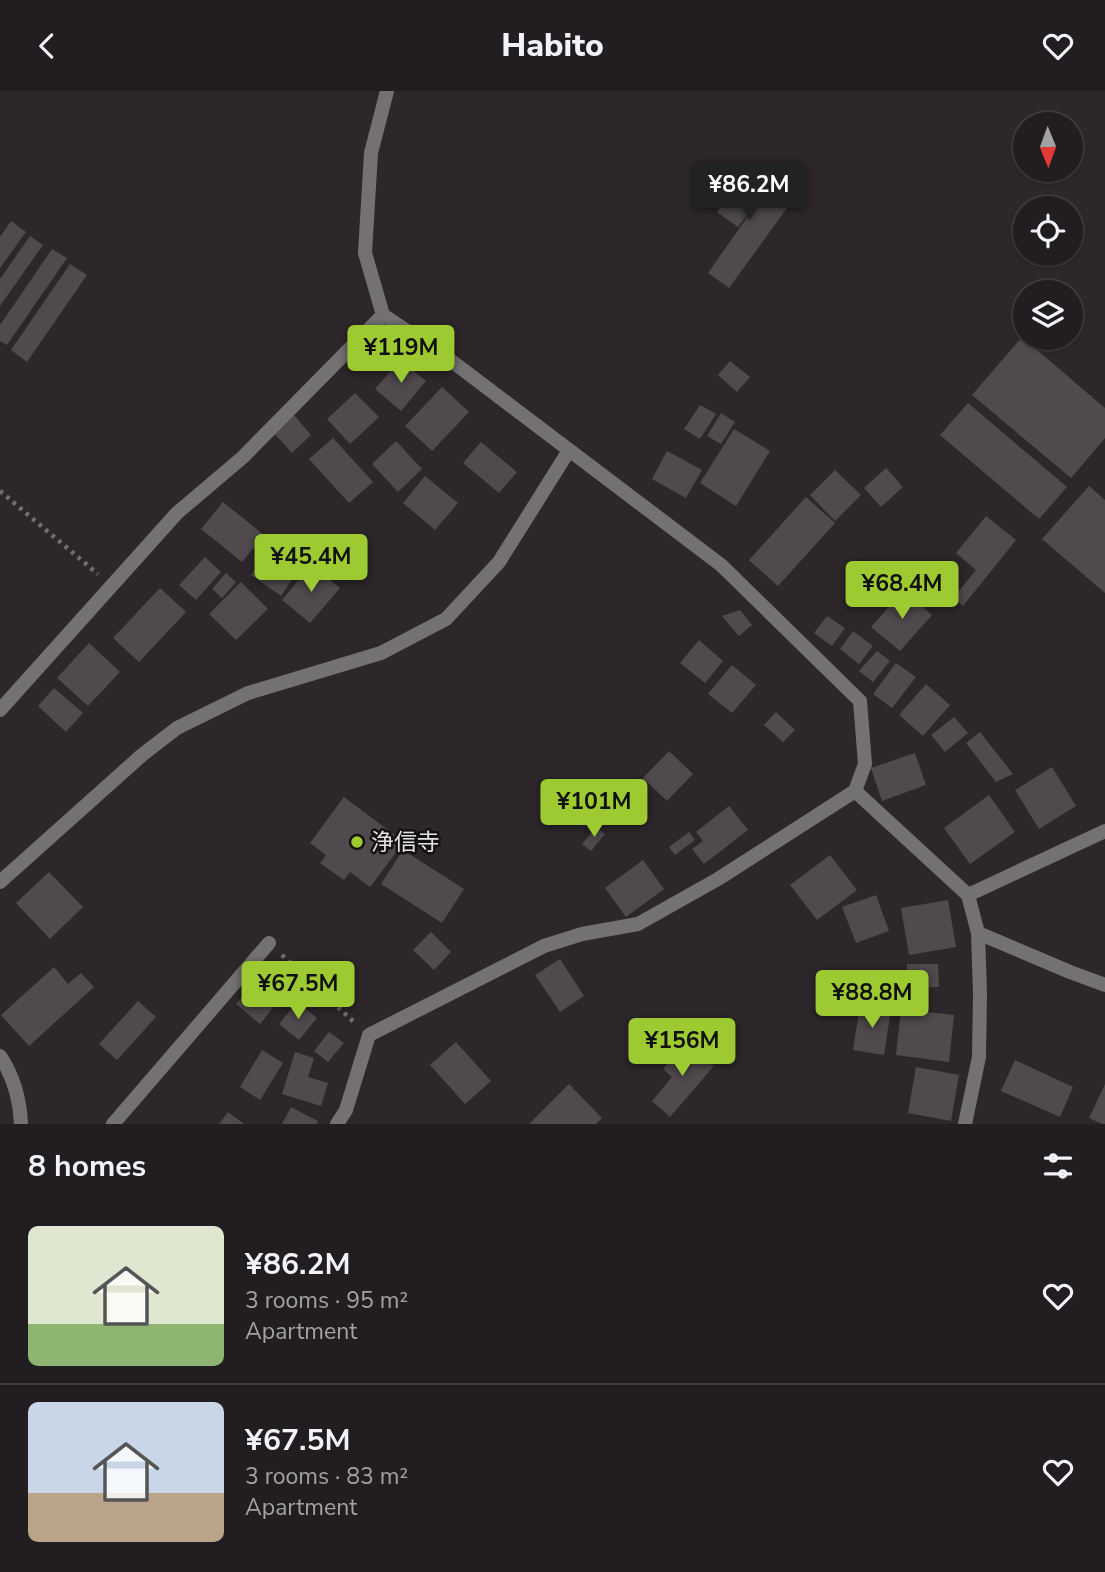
<!DOCTYPE html>
<meta charset="utf-8">
<style>
:root{--surface:#221d21;--page:#2a262a;--text:#f1f3f6;--muted:#a2a2a5;--line:#3f3b3f;--accent:#9dca30}
body{margin:0;font-family:"Nunito Sans","Noto Sans JP",sans-serif;background:var(--page);color:var(--text);height:100vh;display:flex;flex-direction:column;font-size:26px;white-space:nowrap}
*{box-sizing:border-box;margin:0}
p{font-size:23px;color:var(--muted)}
.icon{flex:none;width:38px;height:38px;fill:none;stroke:currentColor;stroke-width:2;stroke-linecap:round;stroke-linejoin:round}
.map{position:relative;height:1033px;overflow:hidden}
.side{display:flex;flex-direction:column;background:var(--surface);flex:1}
.side>*{flex:none}
.needle{width:46px;rotate:179deg}
.buttons{position:absolute;left:1013px;top:21px;display:grid;gap:14px}
.buttons a{display:grid;place-items:center;width:70px;height:70px;border-radius:50%;background:var(--surface);box-shadow:0 2px 5px #0004,0 0 0 2px var(--line);font-size:35px}
.price{position:absolute;translate:-50% -60px;padding:0 16px;border-radius:7px;background:var(--accent);color:#111;font-size:23px;line-height:46px;filter:drop-shadow(0 2px 4px #0008)}
.price::after{content:'';position:absolute;left:50%;top:42px;width:21px;height:16px;margin-left:-10px;background:inherit;clip-path:polygon(0 0,100% 0,50% 100%)}
.price.on{background:#222;color:#fff}
ul{padding:0;list-style:none}
li{display:flex;align-items:center;gap:21px;height:175px;padding:0 28px}
li+li{border-top:2px solid var(--line)}
li span{display:grid;place-items:center;flex:none;width:196px;height:140px;border-radius:10px;color:#555}
li>.icon{margin-inline-start:auto}
span .icon{width:84px;height:84px;fill:#fffc;stroke-width:1}
li b{font-size:30px}
h2{display:flex;justify-content:space-between;align-items:center;height:84px;padding:0 28px;font-size:30px}
header{display:flex;justify-content:space-between;align-items:center;height:91px;padding:0 28px;background:var(--surface);font-size:32px;font-weight:800}
.map>svg:first-child{display:block}
.building{fill:#504a4f}
.lines{fill:none;stroke-linecap:round;stroke-linejoin:round}
.path{stroke:#736e73;stroke-width:4.5;stroke-dasharray:3.5 5;stroke-linecap:butt}
.minor{stroke:#747173;stroke-width:14}
.poi-dot{fill:#9dca30;stroke:#141113;stroke-width:2.5}
.labels{text-anchor:middle;dominant-baseline:central;stroke-width:5;stroke-linejoin:round;paint-order:stroke}
.poi-label{font-size:23px;fill:#e4e1e4;stroke:#141113;text-anchor:start}
</style>
<header><svg class="icon" aria-label="back" viewBox="0 0 24 24"><path d="M15 5l-7 7 7 7"/></svg>Habito<svg class="icon" aria-label="heart" viewBox="0 0 24 24"><path d="M12 20l-8-8c-3-5 5-10 8-4 3-6 11-1 8 4z"/></svg></header>
<div class="map">
<svg width="1105" height="1033" viewBox="0 0 1105 1033">
<rect width="100%" height="100%" fill="#2d272c"/>
<path class="building" d="M751,76L795,106L729,197L708,182L760,108L738,136L717,121Z
M11,130L26,141L0,177V146Z
M30,145L43,154L0,215V188Z
M52,158L67,167L7,254L0,250V234Z
M70,173L87,184L27,271L11,259Z
M1022,246L1105,317V347L1071,387L972,304Z
M400,269L426,290L401,320L375,298Z
M730,270L750,286L737,301L718,284Z
M442,296L469,321L432,360L405,335Z
M355,302L379,326L350,353L327,328Z
M968,312L1067,396L1039,428L940,344Z
M700,314L716,323L700,348L684,338Z
M721,322L735,331L721,353L707,345Z
M293,323L311,344L292,362L273,341Z
M734,338L770,360L736,415L700,392Z
M333,347L373,391L349,412L309,368Z
M396,350L422,378L398,401L372,373Z
M481,351L517,381L499,402L463,372Z
M667,360L702,379L686,407L652,388Z
M886,377L903,396L881,416L864,397Z
M835,379L861,404L835,430L810,404Z
M425,385L458,412L435,439L403,412Z
M1089,395L1105,409V502L1042,448Z
M806,406L835,432L778,495L749,469Z
M223,411L264,444L242,471L201,438Z
M986,425L1016,449L963,515L953,507L976,479L956,462Z
M279,444L308,465L281,505L251,484Z
M205,466L221,481L196,509L179,494Z
M311,474L340,497L310,532L282,509Z
M226,482L236,491L222,507L212,498Z
M241,491L268,518L236,549L209,523Z
M160,497L186,521L139,571L113,547Z
M904,499L932,524L900,560L871,536Z
M740,519L752,534L739,545L722,525Z
M827,525L845,537L832,555L814,542Z
M853,540L873,555L859,573L840,558Z
M699,549L723,570L705,592L680,572Z
M89,552L120,581L88,615L57,587Z
M877,560L890,570L873,591L859,580Z
M896,572L916,586L892,617L873,603Z
M732,574L756,594L732,622L708,603Z
M926,593L950,614L923,645L899,624Z
M54,597L83,622L66,641L38,615Z
M776,621L795,639L783,651L764,634Z
M954,626L968,642L945,661L931,644Z
M980,641L1013,683L996,691L966,652Z
M669,660L693,683L667,710L643,687Z
M915,662L926,694L882,710L871,677Z
M1052,676L1076,715L1039,738L1015,699Z
M989,704L1015,741L970,773L944,737Z
M344,706L404,751L370,796L350,781L344,789L320,772L326,764L310,752Z
M729,715L748,739L704,773L692,758L703,750L696,741Z
M596,736L605,743L591,760L582,753Z
M689,741L695,749L675,764L669,756Z
M403,759L464,798L442,832L381,793Z
M830,764L857,799L817,829L790,794Z
M643,769L664,798L626,826L605,797Z
M49,781L83,816L50,848L16,812Z
M876,804L889,840L856,852L842,816Z
M948,809L956,856L909,864L901,817Z
M431,841L451,861L434,879L413,859Z
M560,868L584,905L560,921L535,884Z
M907,873H938L939,896L907,897Z
M54,876L68,893L81,882L94,896L29,955L1,924Z
M256,889L280,908L260,933L236,913Z
M138,910L156,926L117,969L99,953Z
M297,911L317,927L299,949L279,933Z
M860,914L891,918L884,964L853,959Z
M901,918L954,924L949,971L896,964Z
M329,941L344,952L328,971L314,960Z
M456,951L491,990L465,1013L430,974Z
M686,951L714,975L670,1026L652,1010L672,986L663,978Z
M262,959L283,972L260,1009L240,996Z
M295,961L314,967L308,986L328,992L321,1015L282,1003Z
M1015,969L1073,996L1060,1026L1001,1000Z
M916,976L959,984L951,1030L908,1022Z
M569,993L602,1027L596,1033H529Z
M1105,993V1033H1102L1089,1027Z
M291,1016L318,1030L317,1033H282Z
M228,1021L244,1033H219Z"/>
<g class="lines">
<path class="path" d="M0,400L98,483
M282,864L355,932"/>
<path class="minor" d="M0,619L177,422L243,366L383,224
M855,700L968,804L978,842L980,902L979,966L965,1033
M0,791L142,664L177,637L248,602L381,562L446,528L499,471L568,361
M968,804L1105,740
M978,842L1070,881L1105,894
M0,965C14,986 20,1008 21,1033
M113,1033L269,852
M337,1033L346,1019L369,944L544,855L582,843L638,833L718,788L855,700L865,673L860,610L721,474L445,265L383,224L365,162L371,62L387,0"/>
</g>
<circle class="poi-dot" cx="357" cy="751" r="7"/>
<g class="labels">
<g class="poi-label">
<text x="371" y="751">浄信寺</text>
</g>
</g>
</svg>
<div class="buttons">
<a><svg class="needle" viewBox="-14 -14 28 28"><path d="M0-13l5 13h-10z" fill="#e53935"/><path d="M0 13l5-13h-10z" fill="#a2a2a5"/></svg></a>
<a><svg class="icon" aria-label="locate" viewBox="0 0 24 24"><circle cx="12" cy="12" r="6"/><path d="M12 2v4M12 18v4M2 12h4M18 12h4"/></svg></a>
<a><svg class="icon" aria-label="layers" viewBox="0 0 24 24"><path d="M12 4l9 5-9 5-9-5zM3 14l9 5 9-5"/></svg></a>
</div>
<b class="price on" style="left:749px;top:131px">¥86.2M</b>
<b class="price" style="left:401px;top:294px">¥119M</b>
<b class="price" style="left:311px;top:503px">¥45.4M</b>
<b class="price" style="left:902px;top:530px">¥68.4M</b>
<b class="price" style="left:594px;top:748px">¥101M</b>
<b class="price" style="left:298px;top:930px">¥67.5M</b>
<b class="price" style="left:872px;top:939px">¥88.8M</b>
<b class="price" style="left:682px;top:987px">¥156M</b>
</div>
<section class="side">
<h2>8 homes<svg class="icon" aria-label="filters" viewBox="0 0 24 24"><path d="M4 7h16M4 17h16"/><circle cx="9" cy="7" r="2"/><circle cx="15" cy="17" r="2"/></svg></h2>
<ul>
<li><span style="background:linear-gradient(#dfe7d0 70%,#8fb573 0)"><svg class="icon" aria-label="home" viewBox="0 0 24 24"><path d="M3 11l9-7 9 7M6 9v11h12V9"/></svg></span><div><b>¥86.2M</b><p>3 rooms · 95 m²</p><p>Apartment</p></div><svg class="icon" aria-label="heart" viewBox="0 0 24 24"><path d="M12 20l-8-8c-3-5 5-10 8-4 3-6 11-1 8 4z"/></svg></li>
<li><span style="background:linear-gradient(#c9d6e8 65%,#b9a48a 0)"><svg class="icon" aria-label="home" viewBox="0 0 24 24"><path d="M3 11l9-7 9 7M6 9v11h12V9"/></svg></span><div><b>¥67.5M</b><p>3 rooms · 83 m²</p><p>Apartment</p></div><svg class="icon" aria-label="heart" viewBox="0 0 24 24"><path d="M12 20l-8-8c-3-5 5-10 8-4 3-6 11-1 8 4z"/></svg></li>
</ul>
</section>
